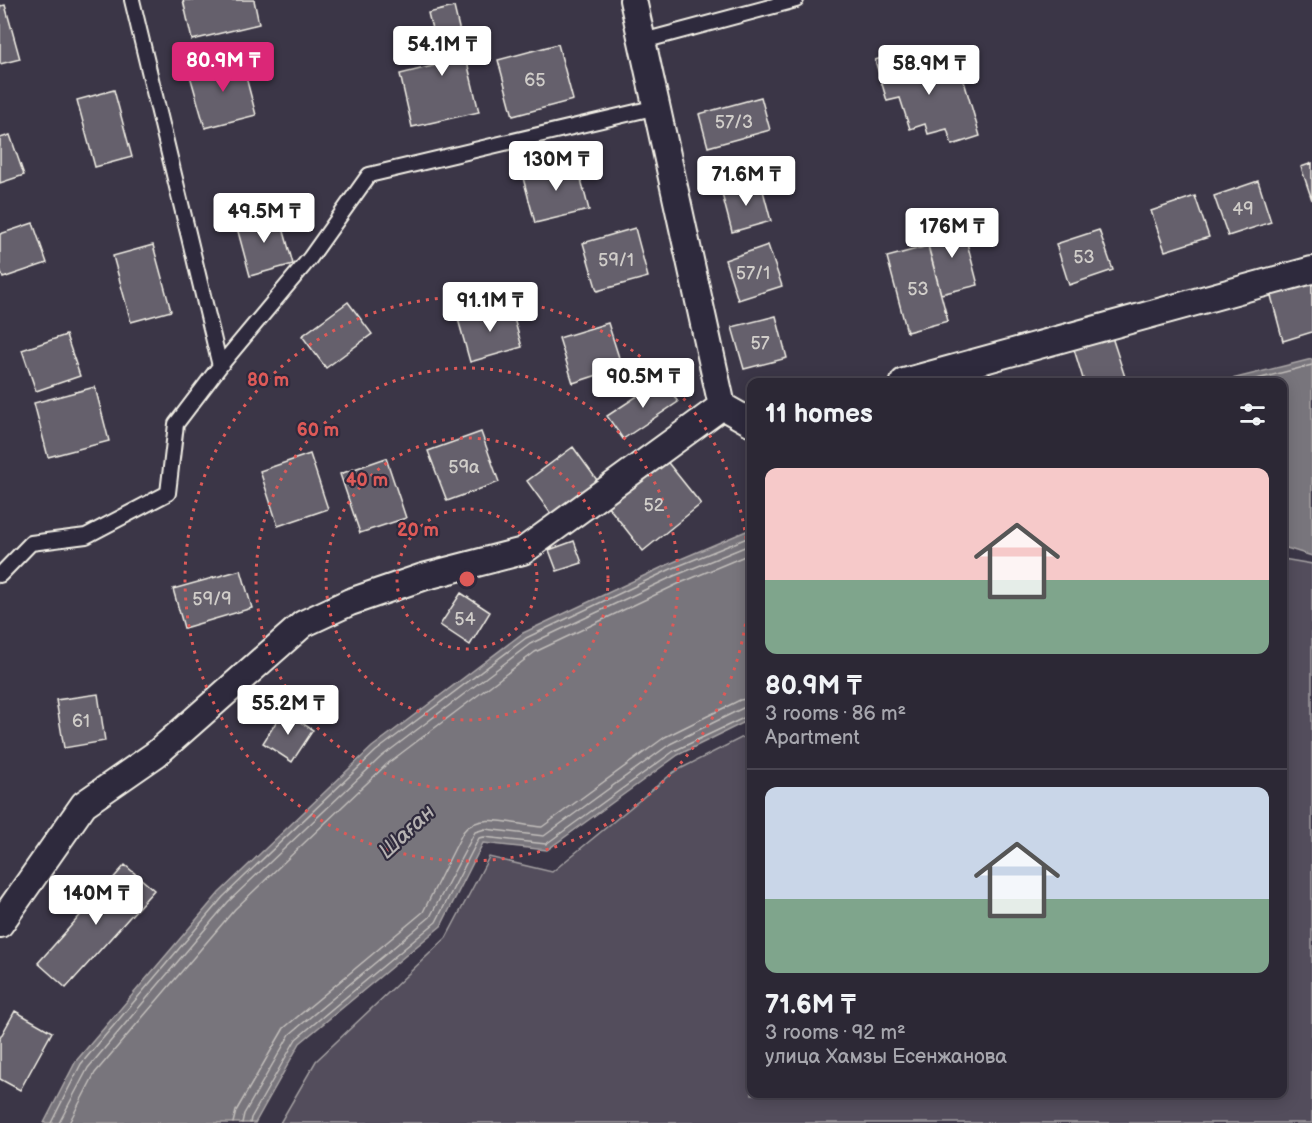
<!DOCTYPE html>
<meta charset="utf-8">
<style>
:root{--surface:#2c2835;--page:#383441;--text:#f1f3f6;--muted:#a6a6ad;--line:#484450;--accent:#db2777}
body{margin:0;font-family:"Balsamiq Sans",sans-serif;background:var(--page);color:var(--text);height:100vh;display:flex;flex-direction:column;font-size:22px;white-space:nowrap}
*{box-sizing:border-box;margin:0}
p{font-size:20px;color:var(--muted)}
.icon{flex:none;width:33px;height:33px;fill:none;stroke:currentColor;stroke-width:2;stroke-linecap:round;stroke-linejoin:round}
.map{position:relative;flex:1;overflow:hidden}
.side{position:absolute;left:747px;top:378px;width:540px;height:720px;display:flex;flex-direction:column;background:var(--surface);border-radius:12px;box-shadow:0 3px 15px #0003,0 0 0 2px var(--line)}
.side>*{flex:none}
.price{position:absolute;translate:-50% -51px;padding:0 14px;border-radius:6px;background:#fff;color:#222;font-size:20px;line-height:39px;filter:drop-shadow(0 2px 3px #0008)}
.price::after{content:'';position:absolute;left:50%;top:36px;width:18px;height:14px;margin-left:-9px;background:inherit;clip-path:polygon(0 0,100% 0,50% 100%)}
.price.selected{background:var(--accent);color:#fff}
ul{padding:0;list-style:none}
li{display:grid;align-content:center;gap:12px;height:318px;padding:0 18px}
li+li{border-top:2px solid var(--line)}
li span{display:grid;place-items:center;height:186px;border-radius:12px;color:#555}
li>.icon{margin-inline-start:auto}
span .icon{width:108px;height:108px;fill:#fffc;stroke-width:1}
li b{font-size:26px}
h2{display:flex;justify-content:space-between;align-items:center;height:72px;padding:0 18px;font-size:26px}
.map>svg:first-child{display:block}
.green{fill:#534e5c;stroke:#a4a0a2;stroke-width:1.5}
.water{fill:#78747b;stroke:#aaa6a7;stroke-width:1.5}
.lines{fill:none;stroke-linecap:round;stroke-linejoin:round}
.shore{stroke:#c2bfbc;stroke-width:1.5}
.building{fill:#65616c;stroke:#f4f1e8;stroke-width:1.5}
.service-casing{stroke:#f4f1e8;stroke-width:18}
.minor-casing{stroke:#f4f1e8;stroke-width:30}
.service{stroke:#2f2a3d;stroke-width:14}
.minor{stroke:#2f2a3d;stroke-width:26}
.ring{fill:none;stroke:#de5a58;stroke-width:3;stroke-dasharray:3 6}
.labels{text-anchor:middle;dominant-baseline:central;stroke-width:4.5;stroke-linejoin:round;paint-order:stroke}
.number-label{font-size:18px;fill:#d0cdc9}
.water-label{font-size:22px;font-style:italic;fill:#b6b2b2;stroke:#2f2a3d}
.centre{fill:#de5a58;stroke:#2f2a3d;stroke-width:3}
.ring-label{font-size:18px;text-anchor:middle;font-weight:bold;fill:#de5a58;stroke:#2f2a3d;stroke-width:4.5;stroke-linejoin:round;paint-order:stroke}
</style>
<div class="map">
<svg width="1312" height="1123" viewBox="0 0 1312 1123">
<rect width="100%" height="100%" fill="#3b3647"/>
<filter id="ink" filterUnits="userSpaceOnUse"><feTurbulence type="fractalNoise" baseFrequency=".0167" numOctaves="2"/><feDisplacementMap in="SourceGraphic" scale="12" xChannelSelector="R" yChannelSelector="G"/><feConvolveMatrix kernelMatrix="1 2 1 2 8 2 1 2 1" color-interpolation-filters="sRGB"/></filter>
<g filter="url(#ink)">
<path class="green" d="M1283,559L1312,564V1123H280L316,1061L446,938L489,857L552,872L674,772L751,733L752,1094H1282Z"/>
<path class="water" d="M1312,359V556L1283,547L1282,382H1220Z
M751,529V719L678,755L547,850L483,843L441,926L300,1043L255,1123H44L76,1061L219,893L372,747L523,633L669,564Z"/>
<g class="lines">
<path class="shore" d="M1245,382L1312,365
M51,1123L81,1064L223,897L376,751L526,638L671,569L752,536
M59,1123L88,1068L228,902L381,757L530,644L674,576L752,544
M69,1123L95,1073L235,909L387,764L535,652L678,584L752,553
M233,1123L236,1111L284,1028L423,912L463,832C479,810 518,826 542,827L665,737L740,700L752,698
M242,1123L244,1114L290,1034L430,917L475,832L485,829L544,836L670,744L743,708L752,707
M250,1123L251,1118L296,1039L436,922L479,838L484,837L546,844L674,751L752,714"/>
</g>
<path class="building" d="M183,0H254L259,24L192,40Z
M5,5L20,59L0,64V6Z
M454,7L479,112L412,127L400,74L441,64L428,13Z
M558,44L573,100L513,116L498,60Z
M907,50L911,63L935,56L941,77L961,71L980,136L952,145L947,129L928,134L925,124L910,129L900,98L887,101L875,60Z
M241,58L256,115L205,128L189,72Z
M114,90L132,157L95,167L77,100Z
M761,97L770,130L708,147L699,114Z
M10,135L24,175L0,183V138Z
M576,160L589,210L535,223L522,174Z
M1312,163V200L1301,167Z
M1258,181L1271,222L1228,236L1214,196Z
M761,183L771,221L732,232L722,194Z
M1195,196L1209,237L1165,251L1151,211Z
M279,213L293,264L250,276L236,224Z
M33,223L47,263L3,278L0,269V234Z
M962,224L978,285L941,294L925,234Z
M635,228L648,277L597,291L583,243Z
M1099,230L1113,270L1069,285L1056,244Z
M153,245L171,311L131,322L113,256Z
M768,245L782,286L738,300L725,260Z
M928,246L948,321L907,332L887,257Z
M1312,280V332L1283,341L1270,292Z
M348,302L372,334L326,368L302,336Z
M510,304L522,347L470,362L458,319Z
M776,316L787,358L744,369L732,327Z
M608,323L622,367L573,383L559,338Z
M1111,334L1125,377L1107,382H1084L1073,346Z
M66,335L80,376L36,391L22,350Z
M663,379L678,402L623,439L607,416Z
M95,387L109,441L48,457L34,403Z
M481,432L499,482L447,501L428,451Z
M573,447L597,480L551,514L527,481Z
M310,454L328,509L278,526L260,471Z
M386,458L406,518L360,533L340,474Z
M665,459L701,504L643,551L607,505Z
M574,541L582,563L557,571L549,550Z
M241,570L252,608L184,628L173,589Z
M461,593L490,612L470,645L440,625Z
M98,694L105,741L64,748L56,700Z
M283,711L313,730L292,762L263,743Z
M125,865L154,890L66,988L38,963Z
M15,1011L52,1032L20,1090L0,1079V1038Z"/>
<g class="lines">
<g class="service-casing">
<path id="service" d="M132,0L220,366
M643,41L796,0
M0,575L31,543L86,536L168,493L176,424L220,366L310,258L369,175L657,107"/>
</g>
<g class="minor-casing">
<path id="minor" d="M633,0L722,406L752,423
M904,382L1312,270
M0,924L84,804L156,754L303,624L350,602L423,577L523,551L722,406"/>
</g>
<use href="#service" class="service"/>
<use href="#minor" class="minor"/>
</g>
</g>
<g class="ring">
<circle cx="467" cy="579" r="70"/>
<circle cx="467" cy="579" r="141"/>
<circle cx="467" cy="579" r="211"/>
<circle cx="467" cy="579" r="282"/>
</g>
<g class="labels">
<g class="number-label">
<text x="535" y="80">65</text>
<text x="734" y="122">57/3</text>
<text x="1243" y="209">49</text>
<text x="1084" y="257">53</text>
<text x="616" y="260">59/1</text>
<text x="753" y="273">57/1</text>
<text x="918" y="289">53</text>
<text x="760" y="343">57</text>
<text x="464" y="467">59а</text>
<text x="654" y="505">52</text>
<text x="212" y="599">59/9</text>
<text x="465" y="619">54</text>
<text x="81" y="721">61</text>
</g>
<g class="water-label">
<text transform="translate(407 832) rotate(-43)">Шаған</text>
</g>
</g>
<circle cx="467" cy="579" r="9" class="centre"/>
<g class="ring-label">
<text x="268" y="386">80 m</text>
<text x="318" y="436">60 m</text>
<text x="367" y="486">40 m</text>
<text x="418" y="536">20 m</text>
</g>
</svg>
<b class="price" style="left:442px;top:77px">54.1M ₸</b>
<b class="price selected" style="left:223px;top:93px">80.9M ₸</b>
<b class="price" style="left:929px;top:96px">58.9M ₸</b>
<b class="price" style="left:556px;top:192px">130M ₸</b>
<b class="price" style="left:746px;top:207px">71.6M ₸</b>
<b class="price" style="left:264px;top:244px">49.5M ₸</b>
<b class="price" style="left:952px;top:259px">176M ₸</b>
<b class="price" style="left:490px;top:333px">91.1M ₸</b>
<b class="price" style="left:643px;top:409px">90.5M ₸</b>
<b class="price" style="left:288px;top:736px">55.2M ₸</b>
<b class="price" style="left:96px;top:926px">140M ₸</b>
<section class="side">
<h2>11 homes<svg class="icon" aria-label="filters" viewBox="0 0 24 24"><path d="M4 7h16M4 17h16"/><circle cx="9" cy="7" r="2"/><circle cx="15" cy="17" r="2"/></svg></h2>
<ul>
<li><span style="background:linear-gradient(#f6c9c9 60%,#7fa58c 0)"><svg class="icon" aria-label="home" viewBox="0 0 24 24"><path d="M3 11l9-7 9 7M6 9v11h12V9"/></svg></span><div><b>80.9M ₸</b><p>3 rooms · 86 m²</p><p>Apartment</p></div></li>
<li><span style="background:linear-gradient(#c9d6e8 60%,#7fa58c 0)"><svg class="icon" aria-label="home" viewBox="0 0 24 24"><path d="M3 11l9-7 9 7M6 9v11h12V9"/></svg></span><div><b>71.6M ₸</b><p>3 rooms · 92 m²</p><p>улица Хамзы Есенжанова</p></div></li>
</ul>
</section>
</div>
